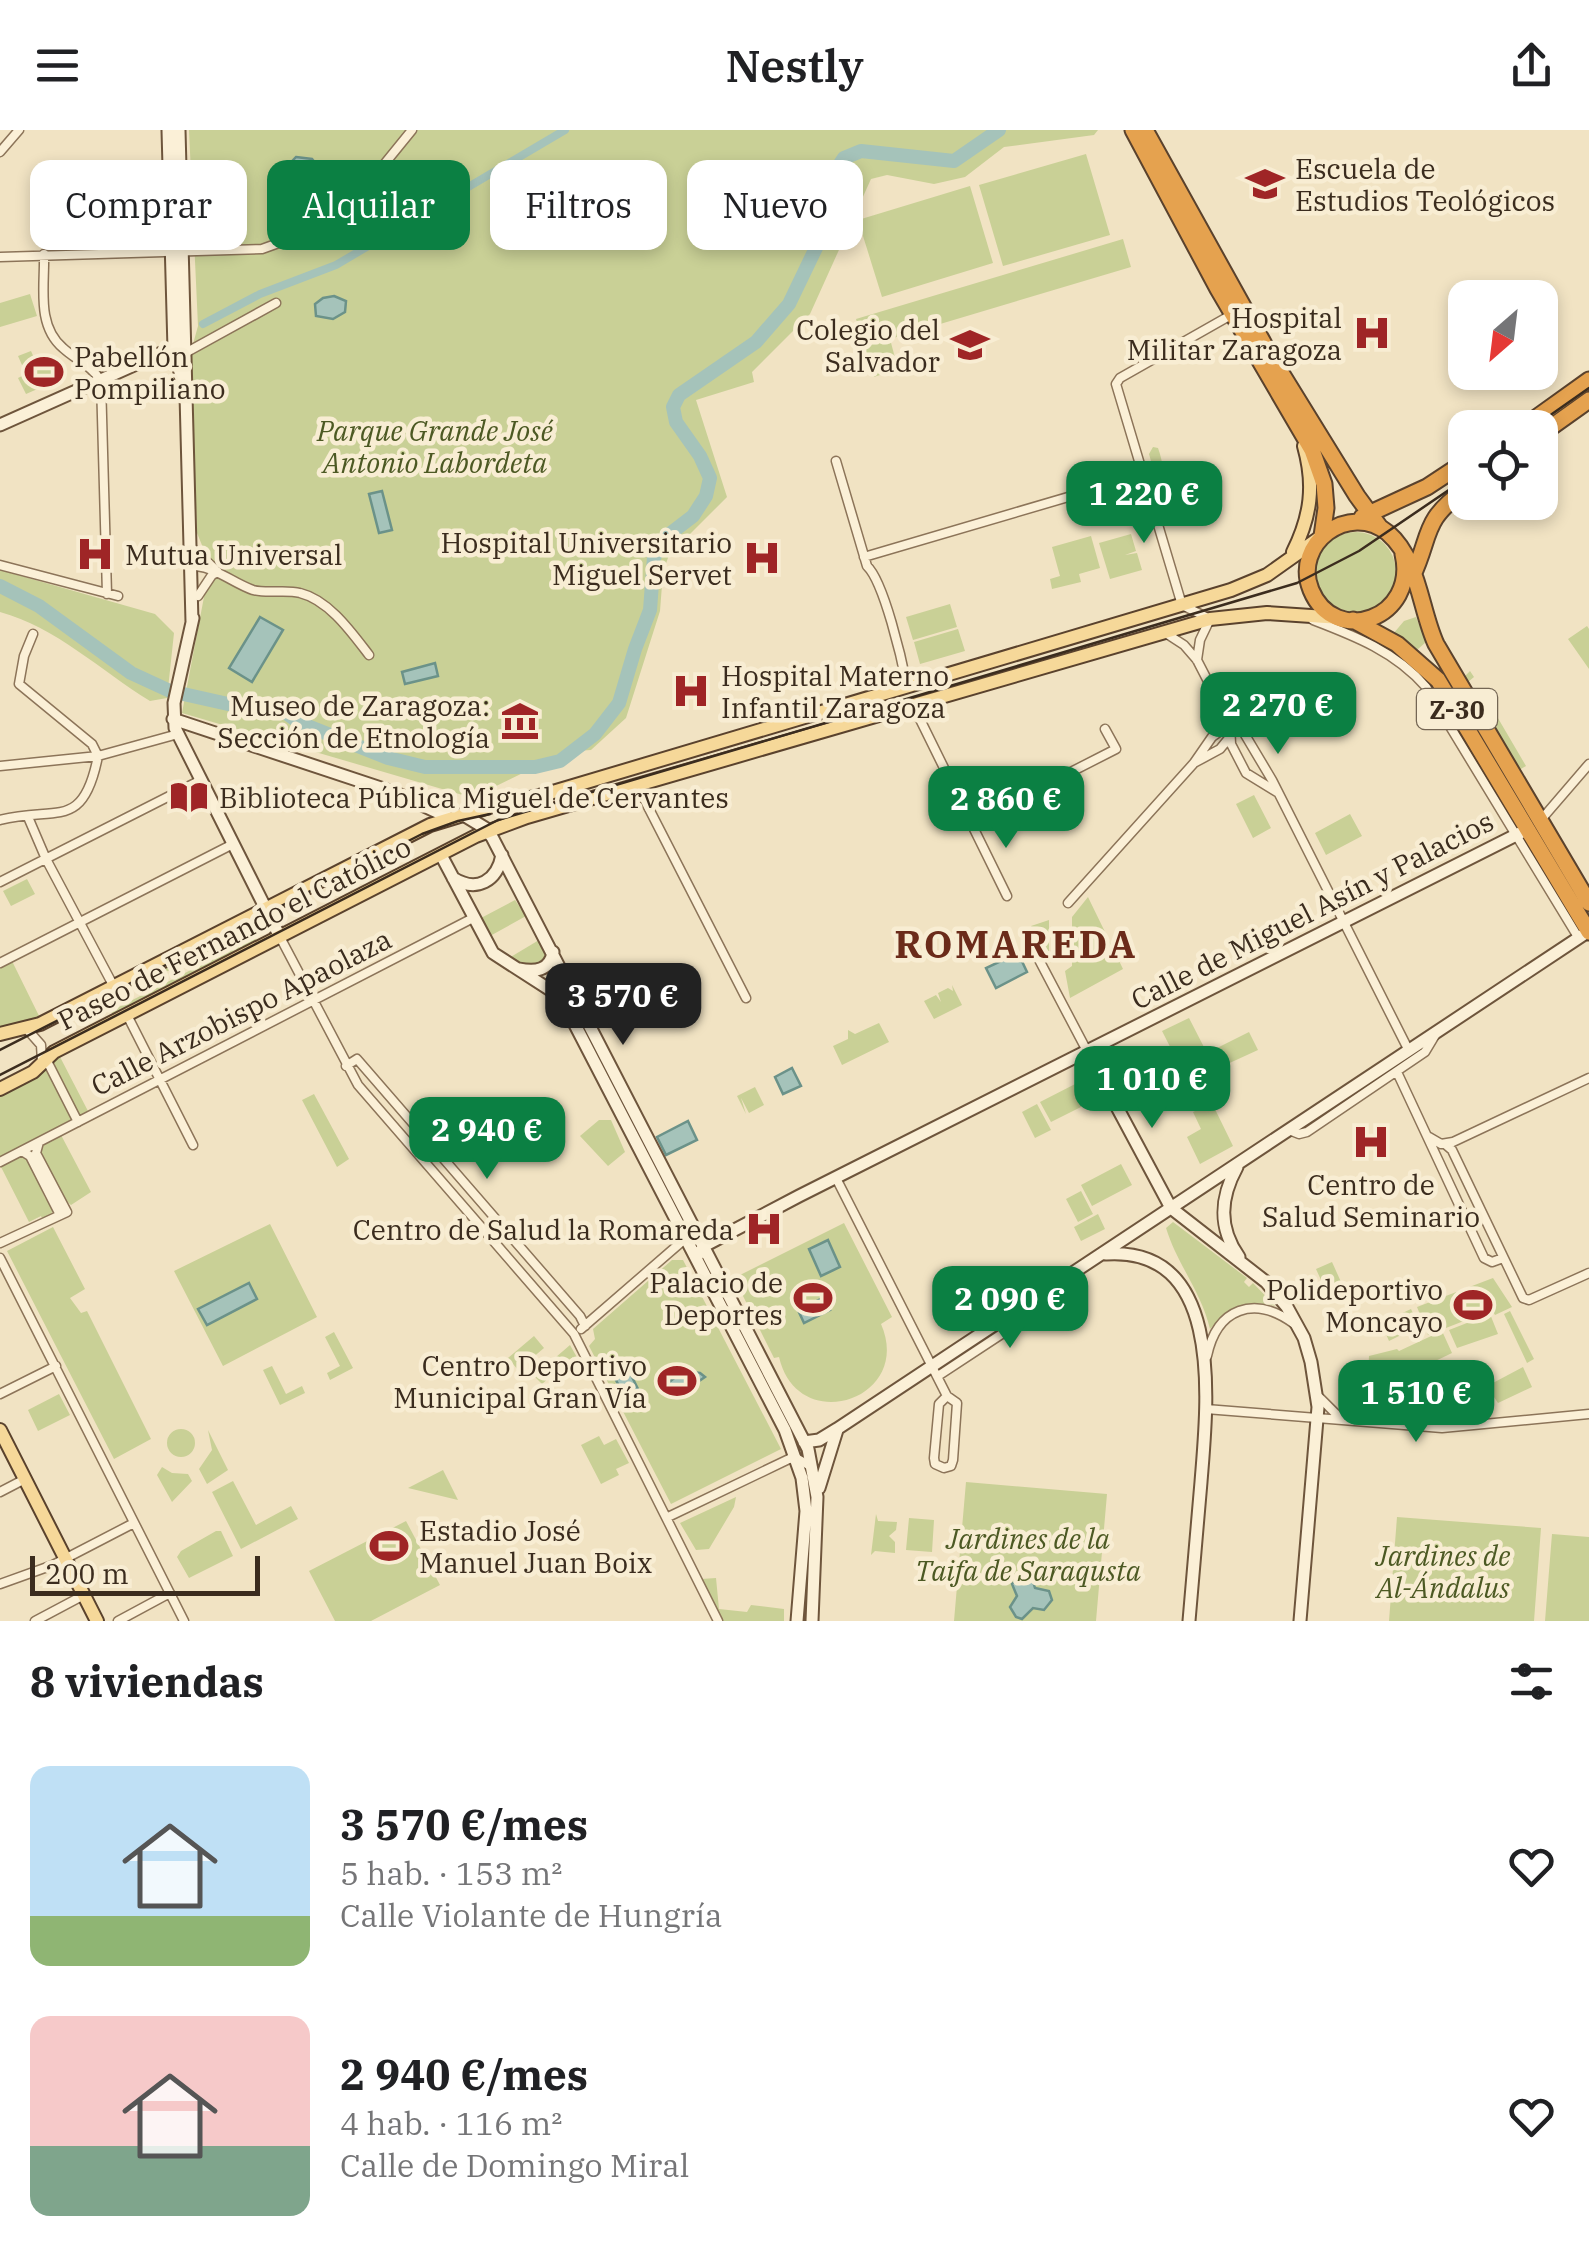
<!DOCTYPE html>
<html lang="es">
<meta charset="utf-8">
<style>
:root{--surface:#fff;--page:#f6f6f6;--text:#202124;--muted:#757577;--accent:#0b8043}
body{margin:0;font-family:"IBM Plex Serif",serif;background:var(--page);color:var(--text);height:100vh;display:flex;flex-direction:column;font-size:38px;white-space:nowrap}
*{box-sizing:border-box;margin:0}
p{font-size:32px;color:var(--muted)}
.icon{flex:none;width:55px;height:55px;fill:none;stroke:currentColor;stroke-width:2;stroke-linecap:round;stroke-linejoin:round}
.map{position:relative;height:1491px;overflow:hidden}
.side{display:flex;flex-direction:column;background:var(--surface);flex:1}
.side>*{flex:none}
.guide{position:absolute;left:30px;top:30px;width:1000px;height:90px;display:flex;gap:20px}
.needle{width:65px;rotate:208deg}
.tools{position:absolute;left:1448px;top:150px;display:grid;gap:20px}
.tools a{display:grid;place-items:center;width:110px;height:110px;border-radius:20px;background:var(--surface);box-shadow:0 5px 15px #0003;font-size:50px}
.scale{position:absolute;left:30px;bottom:25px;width:230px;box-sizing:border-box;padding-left:10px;border:5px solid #3b2c1e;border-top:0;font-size:28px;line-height:35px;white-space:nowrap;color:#3b2c1e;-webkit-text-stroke:8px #f8edd3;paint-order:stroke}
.price{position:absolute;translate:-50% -85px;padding:0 22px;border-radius:20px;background:var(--accent);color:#fff;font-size:32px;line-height:65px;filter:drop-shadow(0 2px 5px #0008)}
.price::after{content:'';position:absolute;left:50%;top:60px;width:30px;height:22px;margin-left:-15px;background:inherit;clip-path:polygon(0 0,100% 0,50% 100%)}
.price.selected{background:#222;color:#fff}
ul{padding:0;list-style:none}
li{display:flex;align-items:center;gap:30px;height:250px;padding:0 30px}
li span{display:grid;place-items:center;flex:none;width:280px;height:200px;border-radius:20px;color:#555}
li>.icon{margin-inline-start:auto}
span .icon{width:120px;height:120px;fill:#fffc;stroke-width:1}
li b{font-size:42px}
h2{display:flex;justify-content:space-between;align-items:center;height:120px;padding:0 30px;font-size:42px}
.tag{padding:0 35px;border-radius:20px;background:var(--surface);box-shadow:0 5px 15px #0003;font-size:35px;line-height:90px}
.tag.selected{background:var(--accent);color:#fff}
header{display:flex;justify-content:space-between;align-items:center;height:130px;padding:0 30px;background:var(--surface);font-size:45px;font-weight:600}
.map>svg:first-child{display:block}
.green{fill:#c9d096}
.water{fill:#a5c3ba;stroke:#6b9289;stroke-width:2.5}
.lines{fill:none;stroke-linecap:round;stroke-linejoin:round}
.canal{stroke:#a5c3ba;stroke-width:8}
.river{stroke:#a5c3ba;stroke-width:14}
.street-casing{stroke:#8c7459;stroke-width:11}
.secondary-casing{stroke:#6e553c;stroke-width:15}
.primary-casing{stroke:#5a422d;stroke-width:16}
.highway-casing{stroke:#5a422d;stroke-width:19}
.street{stroke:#fbf0d7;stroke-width:8}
.secondary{stroke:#fbf0d7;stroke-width:11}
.primary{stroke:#f6d899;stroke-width:12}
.highway{stroke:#e5a24f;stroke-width:15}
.tram{stroke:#3b2c1e;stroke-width:2.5}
.labels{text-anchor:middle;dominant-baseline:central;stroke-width:9;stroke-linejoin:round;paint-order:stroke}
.shield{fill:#f8edd3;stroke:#746654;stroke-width:2.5}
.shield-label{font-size:25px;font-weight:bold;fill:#3b2c1e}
.poi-label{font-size:28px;fill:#3b2c1e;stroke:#f8edd3;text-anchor:end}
.park-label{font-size:28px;font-style:italic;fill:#4c5923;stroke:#f8edd3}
.street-label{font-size:28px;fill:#3b2c1e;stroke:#f8edd3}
.district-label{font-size:38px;font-weight:bold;letter-spacing:2.5px;fill:#6b2b1a;stroke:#f8edd3}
</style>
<header><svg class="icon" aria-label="menu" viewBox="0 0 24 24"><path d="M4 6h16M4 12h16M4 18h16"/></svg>Nestly<svg class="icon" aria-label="share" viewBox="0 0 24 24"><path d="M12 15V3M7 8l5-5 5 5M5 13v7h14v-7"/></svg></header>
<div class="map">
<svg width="1589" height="1491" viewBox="0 0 1589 1491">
<rect width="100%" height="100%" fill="#f1e3c3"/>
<path class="green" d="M189,0H1098L1094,5L1004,17L965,47L934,54L887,45L871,49L810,184L752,242L754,252L696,270L727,367L669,425L663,442L660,481L626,588L591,620L576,621L560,631L535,637L488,660L466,666L182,583L207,451L206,425L197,403L190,225L198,196Z
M1086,24L1110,105L1003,136L979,55Z
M970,56L993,133L882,167L858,90Z
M1123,109L1131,137L890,209L898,239L874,247L856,189Z
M30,164L37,186L0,197V173Z
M31,221L39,239L58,231L65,247L26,264L18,248L26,244L18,226Z
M1153,317L1158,318C1163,331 1163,346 1171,357L1168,363L1156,349L1149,324Z
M1316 442a40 40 0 1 1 80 0a40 40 0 1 1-80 0Z
M1131,404L1136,421L1125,425L1137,423L1142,440L1110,449L1099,413Z
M1091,406L1100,438L1079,444L1081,452L1052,459L1050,449L1060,446L1052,417Z
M0,440L155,484L174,503L167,568L150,571C101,541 56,497 0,482Z
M950,474L957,497L913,510L906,487Z
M1416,487L1426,512L1417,520L1393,504L1404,491Z
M1587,496L1589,499V539L1568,509Z
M958,499L965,521L920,534L914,512Z
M1470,541L1474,547L1468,552L1479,569L1485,566L1526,636L1519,640L1464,547Z
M1254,665L1271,698L1253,708L1236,674Z
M1350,684L1362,706L1326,725L1315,703Z
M27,749L35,764L11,776L3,761Z
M1088,767L1123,839L1070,868L1065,841L1072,836V787Z
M515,770L526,786L490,806L481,788Z
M1049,790V825L1048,827L1031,796Z
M250,795L252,799L205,823L200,820L196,828L182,835L176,833L173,839L141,851L134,859L132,855Z
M255,807L257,811L113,885L111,881Z
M539,810L548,826L544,833L525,838L509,828Z
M12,831L42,892L0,899V837Z
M952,855L962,875L934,889L924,871L936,865L941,872L938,863L948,858L953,861Z
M1189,888L1207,923L1249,902L1258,920L1188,952L1162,901Z
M879,893L889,912L842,935L833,916L848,909V900L855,904Z
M58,923L89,983L0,1028V966L34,948Z
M1081,951L1091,972L1051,992L1040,972Z
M755,957L764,975L749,983L741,968L746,984L737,966Z
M314,964L349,1029L337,1037L302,970Z
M1212,973L1233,1016L1200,1034L1187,1007L1201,999L1193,982Z
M1037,974L1051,1000L1035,1008L1022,982Z
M599,990H611L625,1022L608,1036L580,1006Z
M61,1005L91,1062L71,1075L60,1065L61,1061L39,1023L42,1015Z
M19,1026L28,1028L45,1068L53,1078L51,1086L43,1090L41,1086L29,1092L0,1035Z
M1121,1034L1132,1055L1092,1076L1081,1055Z
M1081,1061L1093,1084L1078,1092L1066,1069Z
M1098,1084L1105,1099L1081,1111L1074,1097Z
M1173,1092L1247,1148L1244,1152L1249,1157L1253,1153L1275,1176C1246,1168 1229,1180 1210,1199C1201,1161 1177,1134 1166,1098Z
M844,1093L892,1187L881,1194C914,1269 798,1308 779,1227L774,1228L734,1148Z
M270,1094L317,1187L223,1236L174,1141Z
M53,1097L85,1159L70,1168L81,1183L87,1181L151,1309L114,1329L7,1121Z
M672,1130H683L781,1319L671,1374L589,1216L595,1209L593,1199Z
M1332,1132L1346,1163L1330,1170L1316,1139Z
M1493,1148L1512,1177L1495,1185L1492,1180L1428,1205L1417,1177Z
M1411,1179L1419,1196L1389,1211L1381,1193Z
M1510,1181L1534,1229L1527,1233L1504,1184Z
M1490,1184L1498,1204L1457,1218L1449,1200Z
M1442,1201L1452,1223L1367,1264L1369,1226L1397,1219L1399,1221Z
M334,1202L353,1238L330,1250L327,1243L340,1236L325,1207Z
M534,1206L544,1218L518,1240L508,1228Z
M570,1215L579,1231L577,1233L573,1227L542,1254L534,1246Z
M272,1236L286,1264L302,1256L305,1263L280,1275L263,1240Z
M1523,1237L1532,1257L1498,1273L1494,1267L1480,1274L1474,1263Z
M1458,1245L1471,1271L1457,1277L1452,1267L1430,1277L1422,1261Z
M59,1264L70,1285L38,1301L28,1280Z
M167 1313a14 14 0 1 1 28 0a14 14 0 1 1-28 0Z
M208,1300L228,1340L207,1354L199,1339L212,1320Z
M599,1306L604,1315L616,1309L629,1333L616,1339L619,1345L601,1354L581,1315Z
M162,1337L172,1343L188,1344L192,1351L172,1372L157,1345Z
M443,1340L458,1370L408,1358Z
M233,1351L256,1395L291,1376L298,1389L241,1419L212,1362Z
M966,1352L1107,1364L1096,1491H954Z
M736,1367L734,1377L709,1419L696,1420L680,1393Z
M876,1384L878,1391L897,1392L896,1400L889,1406L895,1412V1423L875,1421L871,1425Z
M1397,1387L1541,1398L1534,1491H1389Z
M909,1388L934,1390L932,1422L906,1420Z
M406,1391L440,1455L371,1491H335L309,1441Z
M216,1401H221L233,1426L189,1448L177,1427L181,1421Z
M1552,1404L1589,1407V1491H1545Z
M716,1448L719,1479L747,1482L751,1475L784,1479V1491H720L701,1449Z"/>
<path class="water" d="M296,27L312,29L316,34L309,49L299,58L279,45Z
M334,166L346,171L345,182L333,189L316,186L315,174L323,168Z
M382,361L392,400L379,403L369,364Z
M260,487L283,500L252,552L229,538Z
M435,533L438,546L405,554L402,542Z
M1018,823L1027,842L996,858L986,838Z
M792,938L801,956L783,964L775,947Z
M688,991L697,1010L666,1025L657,1007Z
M828,1110L840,1137L821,1146L809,1119Z
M249,1153L257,1169L207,1195L198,1179Z
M823,1168L830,1180L804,1193L798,1180Z
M624,1231L641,1265L627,1272L610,1238Z
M683,1241L700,1243L705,1247L679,1265L668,1253Z
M1023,1445L1032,1448L1035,1458L1049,1461L1052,1470L1044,1480L1033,1478L1022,1489L1016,1487L1010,1477L1017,1466L1012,1454Z"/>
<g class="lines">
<path class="canal" d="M203,194L260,164L336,135L565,0"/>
<path class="river" d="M0,456L39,476L131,543L170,561L237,576L285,582L300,593L388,628L425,637H535L560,631L595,604L619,573L635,519L650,480L654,427L667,406L693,386L706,366L710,348L700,326L676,292L673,277L679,265L756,212L789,174L838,72V37L844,28L861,21L954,31L999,0"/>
<g class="street-casing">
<path id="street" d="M0,22L19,0
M316,100L338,91L412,0
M44,124C45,156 36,195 63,218C76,230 92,236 101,251L107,464
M0,127L262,119L309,102
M187,222L276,173
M836,331L867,436C884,452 902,530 907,556
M193,419L215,439
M864,427L1143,345
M0,435L118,466
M196,436C217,438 233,453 253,460C268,464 285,459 300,463C329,470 352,503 369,525
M198,466L212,445L218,442
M1313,490C1355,506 1396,522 1426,557L1578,807
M1164,502L1184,515L1197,530L1230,594L1231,614L1246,643L1277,662
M33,504L24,526L19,554L92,614L98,626
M1197,530L1200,510L1210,489L1182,475L1116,254L1120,248L1231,185
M912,573L1007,766
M1230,594L1244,603L1272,650L1408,919
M1194,633L1220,619L1229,608
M0,636L98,626L178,604
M629,659L643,667L746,868
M28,687L46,729L113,855
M0,690C55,675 83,703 98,626
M1540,691L1589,634
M971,693L1116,619L1105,599
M0,752L201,650
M1068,773L1194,633L1212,607L1230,594
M1026,805L1087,921
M280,807L358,955L574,1204L718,1491
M0,833L233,714
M127,885L193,1015
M26,898L41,915L42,931
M46,929L78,992
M346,936L357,929L580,1186L585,1196
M1397,942L1484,1128L1492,1132L1503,1128
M1289,1000L1299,1004L1307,1002L1425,922L1437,902
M1429,1007L1441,1014L1453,1012L1589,948
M1445,1014L1452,1020L1523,1168L1529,1170L1589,1143
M22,1021L30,1026L60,1085
M0,1032L473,788
M836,1048L947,1266
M0,1113L67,1082L36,1023L39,1012
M0,1128L184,1491
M581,1199L686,1108L692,1094
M1207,1226C1217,1178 1254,1165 1293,1193
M938,1246L1061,1165
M0,1264L56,1236
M947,1266L957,1273L953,1330L951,1336L944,1338L935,1334L934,1328L939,1274Z
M1320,1268L1341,1289
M1206,1279L1442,1298L1589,1284
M0,1362L25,1349
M668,1387L789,1329L796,1328L812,1337
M0,1454L53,1435L134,1393
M35,1491L84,1465
M118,1491L170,1463"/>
</g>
<g class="secondary-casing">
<path id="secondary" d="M168,0L174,219L183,254
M179,0L192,492
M0,295L179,215
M193,488L174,573L175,598L280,807
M173,589L396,663L450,688
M462,684L485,698L492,707L808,1319L817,1367L812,1491
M441,725L493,823L555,863L569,883L785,1300L802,1348L806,1381L797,1491
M453,748C477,763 497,751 502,725
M519,839C535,842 550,841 553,822
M1087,921L1171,1078L1266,1152L1287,1177L1304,1208L1311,1232L1318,1277L1300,1491
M1237,1037C1220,1068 1218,1097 1239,1127
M1106,1124C1226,1116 1207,1275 1201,1352C1197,1398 1193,1445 1189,1491
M696,1128L704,1116L799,1066L1528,699
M804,1312L819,1310L837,1299L1589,801
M819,1358L837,1300"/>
</g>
<g class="primary-casing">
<path id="primary" d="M1293,422C1311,386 1315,355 1304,316
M0,904L40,894L430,695L502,673L536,667L1231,460L1267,445L1322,406
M0,959L33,942L54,922L476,706L527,687L1210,489L1267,483L1341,488
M0,1300L97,1491"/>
</g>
<g class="highway-casing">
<path id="highway" d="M1133,0L1218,159L1312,320L1324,354L1326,378L1322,406
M1145,0L1270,225L1357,366L1379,396
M1522,298L1589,250
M1540,305L1589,270
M1362,387L1427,357L1465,332
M1403,424C1418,488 1335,518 1311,460C1292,414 1349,371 1388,403C1419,430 1420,479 1436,514L1589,773
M1412,447C1432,405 1421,391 1465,360
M1353,490L1397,514L1438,550L1589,802"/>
</g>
<use href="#street" class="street"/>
<use href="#secondary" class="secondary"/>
<use href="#primary" class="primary"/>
<use href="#highway" class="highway"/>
<path class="tram" d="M1532,298L1589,258
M0,920L422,704L458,691L490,684
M0,945L498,690L1297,453L1359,421L1465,349"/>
</g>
<defs>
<g id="university-bare" transform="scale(3)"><path d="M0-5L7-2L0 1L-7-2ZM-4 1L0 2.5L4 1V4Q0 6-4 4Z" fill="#9f2526" stroke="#f8edd3" stroke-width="2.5" paint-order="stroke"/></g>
<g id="hospital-bare" transform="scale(3)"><path d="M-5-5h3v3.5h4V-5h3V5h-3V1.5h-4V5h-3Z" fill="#9f2526" stroke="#f8edd3" stroke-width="2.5" paint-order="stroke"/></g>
<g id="school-bare" transform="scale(3)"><path d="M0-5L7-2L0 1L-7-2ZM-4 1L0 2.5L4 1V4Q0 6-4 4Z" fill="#9f2526" stroke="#f8edd3" stroke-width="2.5" paint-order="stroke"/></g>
<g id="stadium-bare" transform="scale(3)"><path d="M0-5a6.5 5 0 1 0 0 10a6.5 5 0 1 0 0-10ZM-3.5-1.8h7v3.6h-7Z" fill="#9f2526" stroke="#f8edd3" stroke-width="2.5" paint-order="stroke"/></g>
<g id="museum-bare" transform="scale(3)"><path d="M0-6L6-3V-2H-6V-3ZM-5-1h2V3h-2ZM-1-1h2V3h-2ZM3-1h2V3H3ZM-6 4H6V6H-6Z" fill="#9f2526" stroke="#f8edd3" stroke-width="2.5" paint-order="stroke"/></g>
<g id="library-bare" transform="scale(3)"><path d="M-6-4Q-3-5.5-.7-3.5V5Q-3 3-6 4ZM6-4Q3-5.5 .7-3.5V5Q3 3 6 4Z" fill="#9f2526" stroke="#f8edd3" stroke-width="2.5" paint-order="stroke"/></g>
</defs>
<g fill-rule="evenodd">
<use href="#university-bare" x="1265" y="54"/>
<use href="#hospital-bare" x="1372" y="203"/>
<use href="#school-bare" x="970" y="215"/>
<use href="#stadium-bare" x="44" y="242"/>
<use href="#hospital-bare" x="95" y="424"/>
<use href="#hospital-bare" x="762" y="428"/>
<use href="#hospital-bare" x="691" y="561"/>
<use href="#museum-bare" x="520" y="591"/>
<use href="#library-bare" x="189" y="667"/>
<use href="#hospital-bare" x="1371" y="1012"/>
<use href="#hospital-bare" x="764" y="1099"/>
<use href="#stadium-bare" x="813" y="1168"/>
<use href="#stadium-bare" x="1473" y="1175"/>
<use href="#stadium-bare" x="677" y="1251"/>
<use href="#stadium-bare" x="389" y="1416"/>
</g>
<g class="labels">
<rect class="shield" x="1417" y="559" width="80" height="40" rx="8"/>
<g class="shield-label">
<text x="1457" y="579">Z-30</text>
</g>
<g class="poi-label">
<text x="1295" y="38" text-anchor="start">Escuela de<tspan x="1295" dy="32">Estudios Teológicos</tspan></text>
<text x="1342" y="187">Hospital<tspan x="1342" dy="32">Militar Zaragoza</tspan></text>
<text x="940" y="199">Colegio del<tspan x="940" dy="32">Salvador</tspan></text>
<text x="74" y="226" text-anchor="start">Pabellón<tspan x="74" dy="32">Pompiliano</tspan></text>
<text x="732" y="412">Hospital Universitario<tspan x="732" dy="32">Miguel Servet</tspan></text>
<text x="125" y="424" text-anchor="start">Mutua Universal</text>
<text x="721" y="545" text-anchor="start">Hospital Materno<tspan x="721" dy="32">Infantil Zaragoza</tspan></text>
<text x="490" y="575">Museo de Zaragoza:<tspan x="490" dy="32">Sección de Etnología</tspan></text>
<text x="219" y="667" text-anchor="start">Biblioteca Pública Miguel de Cervantes</text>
<text x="1371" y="1054" text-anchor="middle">Centro de<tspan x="1371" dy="32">Salud Seminario</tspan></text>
<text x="734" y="1099">Centro de Salud la Romareda</text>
<text x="783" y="1152">Palacio de<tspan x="783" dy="32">Deportes</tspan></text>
<text x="1443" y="1159">Polideportivo<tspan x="1443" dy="32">Moncayo</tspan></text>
<text x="647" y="1235">Centro Deportivo<tspan x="647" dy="32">Municipal Gran Vía</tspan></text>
<text x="419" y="1400" text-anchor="start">Estadio José<tspan x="419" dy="32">Manuel Juan Boix</tspan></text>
</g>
<g class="park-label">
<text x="435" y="300">Parque Grande José<tspan x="435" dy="32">Antonio Labordeta</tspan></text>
<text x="1028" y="1408">Jardines de la<tspan x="1028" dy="32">Taifa de Saraqusta</tspan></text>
<text x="1443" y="1425">Jardines de<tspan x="1443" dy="32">Al-Ándalus</tspan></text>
</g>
<g class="street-label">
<text transform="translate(1312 780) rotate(-27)">Calle de Miguel Asín y Palacios</text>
<text transform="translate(234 803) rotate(-27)">Paseo de Fernando el Católico</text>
<text transform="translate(241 882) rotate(-27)">Calle Arzobispo Apaolaza</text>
</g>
<g class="district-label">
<text x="1016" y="813">ROMAREDA</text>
</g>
</g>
</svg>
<div class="tools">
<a><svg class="needle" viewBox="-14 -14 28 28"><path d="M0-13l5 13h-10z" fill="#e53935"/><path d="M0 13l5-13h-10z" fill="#757577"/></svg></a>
<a><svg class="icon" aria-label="locate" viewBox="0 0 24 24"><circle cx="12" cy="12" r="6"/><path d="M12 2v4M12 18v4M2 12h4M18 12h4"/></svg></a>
</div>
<div class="scale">200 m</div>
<b class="price" style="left:1144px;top:416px">1 220 €</b>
<b class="price" style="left:1278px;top:627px">2 270 €</b>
<b class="price" style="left:1006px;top:721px">2 860 €</b>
<b class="price selected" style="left:623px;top:918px">3 570 €</b>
<b class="price" style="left:1152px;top:1001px">1 010 €</b>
<b class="price" style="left:487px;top:1052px">2 940 €</b>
<b class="price" style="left:1010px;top:1221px">2 090 €</b>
<b class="price" style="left:1416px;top:1315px">1 510 €</b>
<div class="guide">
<a class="tag">Comprar</a>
<a class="tag selected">Alquilar</a>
<a class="tag">Filtros</a>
<a class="tag">Nuevo</a>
</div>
</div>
<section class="side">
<h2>8 viviendas<svg class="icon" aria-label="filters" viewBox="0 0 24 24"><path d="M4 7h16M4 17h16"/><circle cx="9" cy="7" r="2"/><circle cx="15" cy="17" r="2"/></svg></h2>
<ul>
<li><span style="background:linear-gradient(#bfe0f5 75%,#8fb573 0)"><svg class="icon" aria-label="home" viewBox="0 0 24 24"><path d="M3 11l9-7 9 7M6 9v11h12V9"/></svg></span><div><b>3 570 €/mes</b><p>5 hab. · 153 m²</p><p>Calle Violante de Hungría</p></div><svg class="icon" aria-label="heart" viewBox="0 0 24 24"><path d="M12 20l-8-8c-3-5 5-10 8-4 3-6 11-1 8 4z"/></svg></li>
<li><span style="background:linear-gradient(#f6c9c9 65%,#7fa58c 0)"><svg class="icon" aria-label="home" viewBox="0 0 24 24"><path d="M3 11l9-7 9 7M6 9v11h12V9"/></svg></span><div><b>2 940 €/mes</b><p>4 hab. · 116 m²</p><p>Calle de Domingo Miral</p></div><svg class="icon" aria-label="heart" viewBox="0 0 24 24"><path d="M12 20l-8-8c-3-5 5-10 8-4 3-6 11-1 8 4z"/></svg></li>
</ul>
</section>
